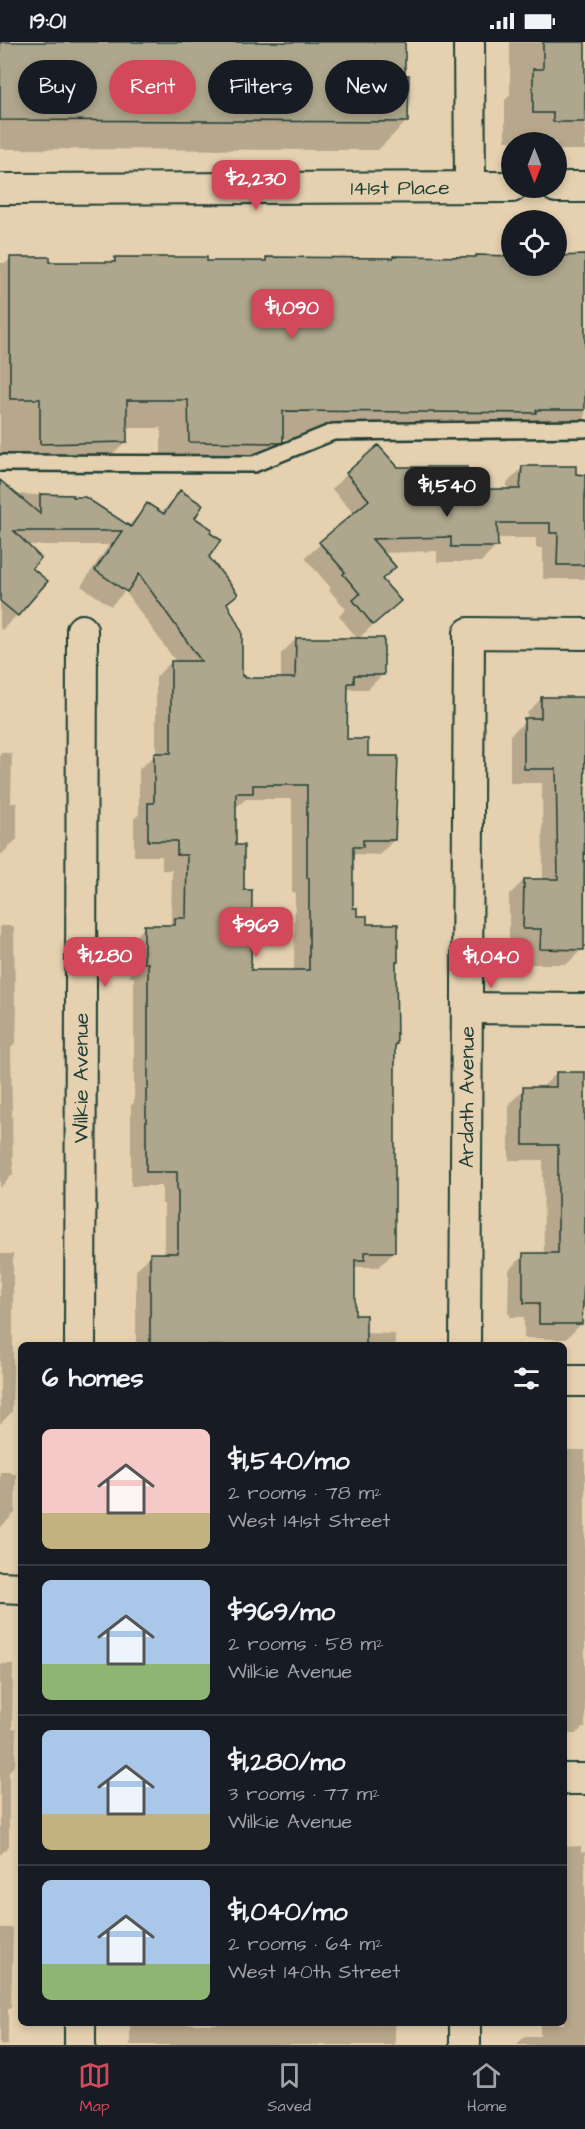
<!DOCTYPE html>
<meta charset="utf-8">
<style>
:root{--surface:#171b24;--page:#242831;--text:#f1f3f6;--muted:#9ea1a6;--line:#363941;--accent:#d1495b}
body{margin:0;font-family:"Architects Daughter",sans-serif;background:var(--page);color:var(--text);height:100vh;display:flex;flex-direction:column;font-size:22px;white-space:nowrap}
*{box-sizing:border-box;margin:0}
p{font-size:20px;color:var(--muted)}
.icon{flex:none;width:33px;height:33px;fill:none;stroke:currentColor;stroke-width:2;stroke-linecap:round;stroke-linejoin:round}
.map{position:relative;flex:1;overflow:hidden}
.drawer{position:absolute;left:18px;top:1300px;width:549px;height:684px;display:flex;flex-direction:column;background:var(--surface);border-radius:9px;box-shadow:0 3px 9px #0003}
.drawer>*{flex:none}
.guide{position:absolute;left:18px;top:18px;width:549px;height:54px;display:flex;gap:12px}
.needle{width:39px;rotate:180deg}
.buttons{position:absolute;left:501px;top:90px;display:grid;gap:12px}
.buttons a{display:grid;place-items:center;width:66px;height:66px;border-radius:50%;background:var(--surface);box-shadow:0 3px 9px #0003;font-size:30px}
.price{position:absolute;translate:-50% -51px;padding:0 14px;border-radius:12px;background:var(--accent);color:#fff;font-size:20px;line-height:39px;filter:drop-shadow(0 2px 3px #0008)}
.price::after{content:'';position:absolute;left:50%;top:36px;width:18px;height:14px;margin-left:-9px;background:inherit;clip-path:polygon(0 0,100% 0,50% 100%)}
.price.active{background:#222;color:#fff}
ul{padding:0;list-style:none}
li{display:flex;align-items:center;gap:18px;height:150px;padding:0 24px}
li+li{border-top:2px solid var(--line)}
li span{display:grid;place-items:center;flex:none;width:168px;height:120px;border-radius:9px;color:#555}
li>.icon{margin-inline-start:auto}
span .icon{width:72px;height:72px;fill:#fffc;stroke-width:1}
li b{font-size:26px}
h2{display:flex;justify-content:space-between;align-items:center;height:72px;padding:0 24px;font-size:26px}
.pill{padding:0 21px;border-radius:27px;background:var(--surface);box-shadow:0 3px 9px #0003;font-size:21px;line-height:54px}
.pill.active{background:var(--accent);color:#fff}
.status{display:flex;justify-content:space-between;align-items:center;height:42px;padding:0 30px;background:var(--surface);direction:ltr}
.status svg{height:16px;fill:currentColor}
.tabs{display:flex;justify-content:space-around;align-items:center;height:84px;border-top:2px solid var(--line);background:var(--surface);font-size:16px;color:var(--muted)}
.tabs a{display:grid;justify-items:center;gap:3px}
.tabs .active{color:var(--accent)}
.map>svg:first-child{display:block}
.shadow{fill:#0003;fill-rule:evenodd}
.building{fill:#aea78d;stroke:#1f3d34;stroke-width:1.5;fill-rule:evenodd}
.lines{fill:none;stroke-linecap:round;stroke-linejoin:round}
.lane-casing{stroke:#1f3d34;stroke-width:20}
.street-casing{stroke:#1f3d34;stroke-width:34}
.lane{stroke:#e5d1b0;stroke-width:15}
.street{stroke:#e5d1b0;stroke-width:30}
.labels{text-anchor:middle;dominant-baseline:central;stroke-width:5;stroke-linejoin:round;paint-order:stroke}
.street-label{font-size:21px;fill:#1f3d34;stroke:#e5d1b0}
</style>
<div class="status"><b>19:01</b><svg viewBox="0 0 49 12"><path d="M0 12V9h3v3zM5 12V6h3v6zM10 12V3h3v9zM15 12V0h3v12zM26 1h20v11H26zM47 4h2v5h-2z"/></svg></div>
<div class="map">
<svg width="585" height="2003" viewBox="0 0 585 2003">
<rect width="100%" height="100%" fill="#e5d1b0"/>
<filter id="ink" filterUnits="userSpaceOnUse"><feTurbulence type="fractalNoise" baseFrequency=".0167" numOctaves="2"/><feDisplacementMap in="SourceGraphic" scale="12" xChannelSelector="R" yChannelSelector="G"/><feConvolveMatrix kernelMatrix="1 2 1 2 8 2 1 2 1" color-interpolation-filters="sRGB"/></filter>
<g filter="url(#ink)">
<path class="shadow" d="M0,0H404L403,34L407,79L378,108L0,107Z
M510,0H585V108H556V100L505,99V58L510,53Z
M585,215V396H508L506,399L282,397V399L253,428H161V386H125V400L97,428L0,425V221H6L10,217L49,221H111L115,217L262,221L266,217L556,224Z
M522,426L585,433V537H543V506H536V496H496V505L481,520H437V509L382,511L381,538L399,559L358,597L339,574L346,567L329,548L331,546L305,516L354,472L332,447L347,432L397,427L466,448H507V441Z
M180,450L207,515L236,552L226,562L241,636L243,638H281V612L296,597L383,632L368,647H347L345,698L366,716L394,798L379,813L354,812L351,815V867L356,876L366,884L397,920L395,922L393,1004L394,1210L379,1225H356L353,1228V1274L364,1291L395,1292V1304H132L136,1300V1228L151,1213H164V1162H162V1144H131V1063L134,1061V935H130V900L145,885H168L171,881L172,828H162V814H134V777L139,772V727L156,712V635L171,620H176L125,549L111,564L81,544L109,503H26L30,526L17,573L2,588L0,586V459L7,452L71,454V457L128,484L148,463L161,471ZM246,757H292V850H295L294,930H249L242,850L235,804V766Z
M542,656L585,687V890H583L582,907L567,922H526V901H509V853L524,838H543L542,741H510V693L527,678V671Z
M0,711H12L11,761H17V797L2,812H0Z
M0,884H14L15,964H17L16,1000L11,1006L13,1132L0,1146Z
M556,1031L585,1032V1266H581V1282L566,1297L524,1296V1275H510V1272H508L509,1228L524,1213H544L543,1118H509V1062L524,1047H541Z
M0,1212H13V1328L12,1370L0,1382Z
M564,1408H585V1686H582L576,1692H564Z
M0,1430H11V1432H16L15,1471L0,1486Z
M0,1622H13L12,1687H16L15,1723L9,1729V1804L0,1813Z
M581,1804V1810H585V2003H516L525,1994H540V1982H564V1805Z
M0,1886H13L11,1965L8,1968V2003H0Z
M130,1982H395V2003H130Z"/>
<path class="building" d="M0,0H405V33H409L408,80L0,78Z
M543,0H585V80H553V71H533V27H543Z
M476,213L512,214V224H556V214L585,213V368H536V371L283,369V400L281,401L189,400L188,358H127V400L40,402V357H10V215H50V220H115V215H207V219H266V215L393,216V214L476,215Z
M378,403L398,425H467V447H520L522,424H576V432L585,433V523H557L558,491H550V481H497L498,505H451V495L372,497L396,525L382,537L401,559L373,583L353,558L360,552L343,532L345,530L319,500L369,458L346,431Z
M0,438L40,472V452L73,453V455H85L131,485L147,461L164,472L180,448L203,463L195,476L212,487L210,491L221,498L209,515L238,552L227,561L242,590V634H245V636H295L296,596H384V633H354V641H348L347,697H368V714H398L395,798H363V805H353V866H357V874H367V882H398V920H396L397,1002H395V1210H365V1218H355V1273H366V1304H150V1211H178V1148H177V1130H146V1047H148V921H144V883H175V876H186L187,813H177V799H148V761H154V711H171V619H201L139,532L127,550L95,528L122,489H14L41,516L32,526L48,539L18,574L0,559ZM253,743H307V836H309V928H251L252,848H244V803H236V751H253Z
M541,655H583L585,659L584,908L540,907L541,887H523L524,837H558L556,727H524V676H541Z
M556,1030H585V1218L582,1282H539V1261H524V1257H523V1211H558V1103H523V1045H556Z"/>
<g class="lines">
<g class="lane-casing">
<path id="lane" d="M0,421L254,422L333,390L585,387"/>
</g>
<g class="street-casing">
<g id="street">
<path d="M469,0L470,145"/>
<path d="M556,145H585"/>
<path id="s1" d="M0,147L512,145"/>
<path d="M467,966L585,967"/>
<path id="s2" d="M80,1304L82,588"/>
<path id="s3" d="M465,1304L469,591L585,592"/>
<path d="M564,1339H585"/>
<path d="M0,1545L21,1546"/>
<path d="M564,1737H585"/>
<path d="M80,2003V1982"/>
<path d="M465,2003V1982"/>
</g>
</g>
<use href="#lane" class="lane"/>
<use href="#street" class="street"/>
</g>
</g>
<g class="labels">
<g class="street-label">
<text stroke="none"><textPath href="#s1" startOffset="400">141st Place</textPath></text>
<text stroke="none"><textPath href="#s2" startOffset="268">Wilkie Avenue</textPath></text>
<text stroke="none"><textPath href="#s3" startOffset="249">Ardath Avenue</textPath></text>
</g>
</g>
</svg>
<div class="buttons">
<a><svg class="needle" viewBox="-14 -14 28 28"><path d="M0-13l5 13h-10z" fill="#e53935"/><path d="M0 13l5-13h-10z" fill="#9ea1a6"/></svg></a>
<a><svg class="icon" aria-label="locate" viewBox="0 0 24 24"><circle cx="12" cy="12" r="6"/><path d="M12 2v4M12 18v4M2 12h4M18 12h4"/></svg></a>
</div>
<b class="price" style="left:256px;top:169px">$2,230</b>
<b class="price" style="left:292px;top:298px">$1,090</b>
<b class="price active" style="left:447px;top:476px">$1,540</b>
<b class="price" style="left:256px;top:916px">$969</b>
<b class="price" style="left:105px;top:946px">$1,280</b>
<b class="price" style="left:491px;top:947px">$1,040</b>
<div class="guide">
<a class="pill">Buy</a>
<a class="pill active">Rent</a>
<a class="pill">Filters</a>
<a class="pill">New</a>
</div>
<section class="drawer">
<h2>6 homes<svg class="icon" aria-label="filters" viewBox="0 0 24 24"><path d="M4 7h16M4 17h16"/><circle cx="9" cy="7" r="2"/><circle cx="15" cy="17" r="2"/></svg></h2>
<ul>
<li><span style="background:linear-gradient(#f6c9c9 70%,#c2b280 0)"><svg class="icon" aria-label="home" viewBox="0 0 24 24"><path d="M3 11l9-7 9 7M6 9v11h12V9"/></svg></span><div><b>$1,540/mo</b><p>2 rooms · 78 m²</p><p>West 141st Street</p></div></li>
<li><span style="background:linear-gradient(#a9c7e8 70%,#8fb573 0)"><svg class="icon" aria-label="home" viewBox="0 0 24 24"><path d="M3 11l9-7 9 7M6 9v11h12V9"/></svg></span><div><b>$969/mo</b><p>2 rooms · 58 m²</p><p>Wilkie Avenue</p></div></li>
<li><span style="background:linear-gradient(#a9c7e8 70%,#c2b280 0)"><svg class="icon" aria-label="home" viewBox="0 0 24 24"><path d="M3 11l9-7 9 7M6 9v11h12V9"/></svg></span><div><b>$1,280/mo</b><p>3 rooms · 77 m²</p><p>Wilkie Avenue</p></div></li>
<li><span style="background:linear-gradient(#a9c7e8 70%,#8fb573 0)"><svg class="icon" aria-label="home" viewBox="0 0 24 24"><path d="M3 11l9-7 9 7M6 9v11h12V9"/></svg></span><div><b>$1,040/mo</b><p>2 rooms · 64 m²</p><p>West 140th Street</p></div></li>
</ul>
</section>
</div>
<nav class="tabs">
<a class="active"><svg class="icon" aria-label="map" viewBox="0 0 24 24"><path d="M3 6l6-2 6 2 6-2v14l-6 2-6-2-6 2zM9 4v14M15 6v14"/></svg>Map</a>
<a><svg class="icon" aria-label="saved" viewBox="0 0 24 24"><path d="M7 4h10v16l-5-4-5 4z"/></svg>Saved</a>
<a><svg class="icon" aria-label="home" viewBox="0 0 24 24"><path d="M3 11l9-7 9 7M6 9v11h12V9"/></svg>Home</a>
</nav>
